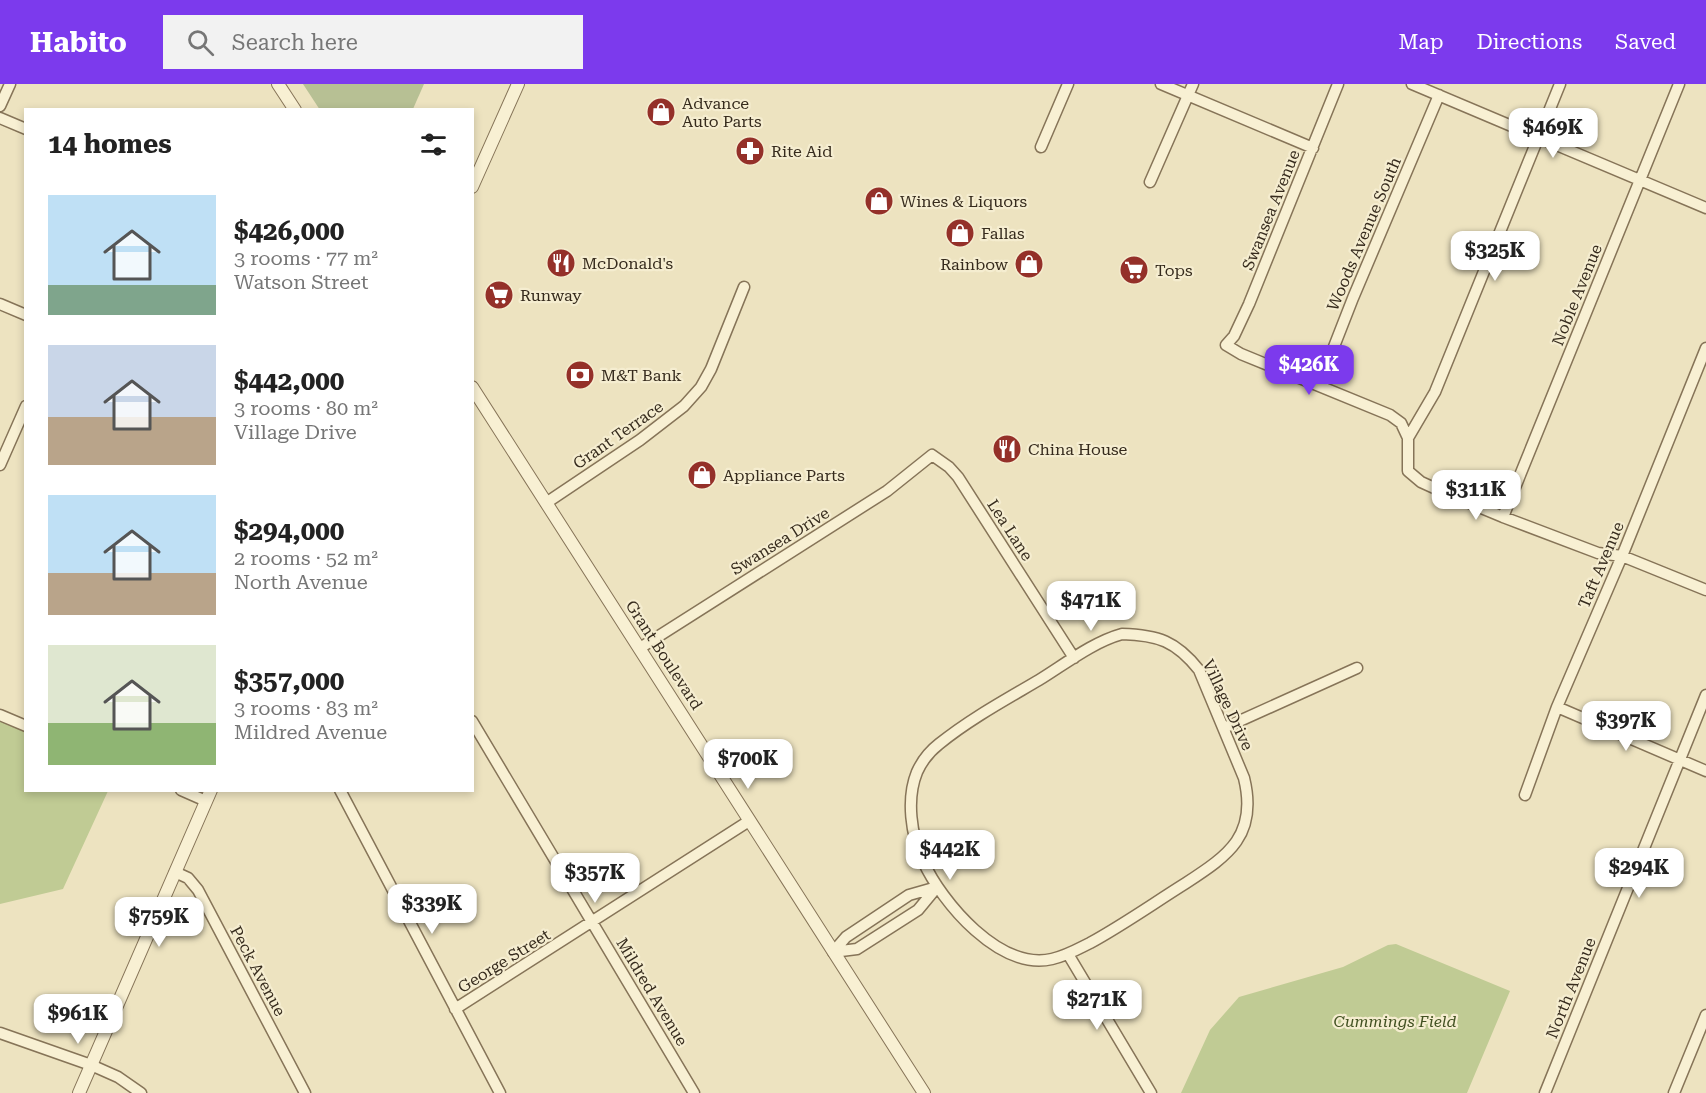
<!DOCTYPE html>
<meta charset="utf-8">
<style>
:root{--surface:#fff;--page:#f2f2f2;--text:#222;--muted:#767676;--accent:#7c3aed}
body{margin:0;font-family:"Roboto Serif",serif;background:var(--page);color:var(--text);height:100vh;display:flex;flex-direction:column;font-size:22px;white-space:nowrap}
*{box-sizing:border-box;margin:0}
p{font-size:20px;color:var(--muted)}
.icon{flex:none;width:33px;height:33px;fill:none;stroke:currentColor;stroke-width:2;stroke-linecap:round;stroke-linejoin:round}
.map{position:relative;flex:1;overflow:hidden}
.side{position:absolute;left:24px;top:24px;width:450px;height:684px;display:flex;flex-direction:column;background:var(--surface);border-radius:0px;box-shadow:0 3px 9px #0003}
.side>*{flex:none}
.price{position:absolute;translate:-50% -51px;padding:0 14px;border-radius:12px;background:#fff;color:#222;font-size:20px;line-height:39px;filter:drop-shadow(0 2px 3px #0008)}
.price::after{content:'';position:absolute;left:50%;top:36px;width:18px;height:14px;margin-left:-9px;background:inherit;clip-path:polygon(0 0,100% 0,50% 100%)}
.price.active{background:var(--accent);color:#fff}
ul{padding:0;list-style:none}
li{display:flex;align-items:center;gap:18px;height:150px;padding:0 24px}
li span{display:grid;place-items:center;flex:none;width:168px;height:120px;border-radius:0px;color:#555}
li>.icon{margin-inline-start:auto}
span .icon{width:72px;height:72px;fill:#fffc;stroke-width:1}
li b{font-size:26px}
h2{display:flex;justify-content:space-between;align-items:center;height:72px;padding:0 24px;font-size:26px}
header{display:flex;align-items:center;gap:36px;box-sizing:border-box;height:84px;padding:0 30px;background:var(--accent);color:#fff}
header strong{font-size:28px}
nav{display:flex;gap:33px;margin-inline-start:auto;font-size:21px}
.search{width:420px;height:54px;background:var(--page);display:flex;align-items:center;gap:15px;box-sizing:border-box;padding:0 21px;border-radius:0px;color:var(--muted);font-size:22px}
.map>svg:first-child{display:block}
.green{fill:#c0cb94}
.cemetery{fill:#b7c094}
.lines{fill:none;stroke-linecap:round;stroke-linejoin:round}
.minor-casing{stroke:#867458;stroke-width:13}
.tertiary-casing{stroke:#867458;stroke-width:14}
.minor{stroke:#f8f0d3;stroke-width:10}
.tertiary{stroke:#f8f0d3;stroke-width:12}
.labels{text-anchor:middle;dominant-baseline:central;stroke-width:4.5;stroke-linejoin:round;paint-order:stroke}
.poi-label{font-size:16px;fill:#362b1d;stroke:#f5edd0;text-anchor:start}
.street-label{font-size:16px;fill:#362b1d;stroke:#f5edd0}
.park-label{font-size:16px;font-style:italic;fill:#435223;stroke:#f5edd0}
</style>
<header>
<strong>Habito</strong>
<div class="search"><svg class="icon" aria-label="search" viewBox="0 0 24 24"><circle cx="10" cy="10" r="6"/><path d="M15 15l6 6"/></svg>Search here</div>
<nav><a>Map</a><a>Directions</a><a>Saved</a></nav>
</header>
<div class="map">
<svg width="1706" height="1009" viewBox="0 0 1706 1009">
<rect width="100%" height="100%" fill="#ede3c0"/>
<path class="green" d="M0,631L25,642L26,706L108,707L63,805L0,820Z
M1396,860L1510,907L1467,1009H1181L1210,946L1239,913L1343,883L1388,861Z"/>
<path class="cemetery" d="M303,0H424L413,25L320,26Z"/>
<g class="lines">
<g class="minor-casing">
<path id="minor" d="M1161,0L1313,64
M1338,0L1249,220L1234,252L1226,261L1241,270L1390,331L1401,339L1408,354
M1412,0L1706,124
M1560,0L1435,308L1408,354V387L1421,398L1443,408L1503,433L1598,469L1622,472L1706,506
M0,22L10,0
M0,34L26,45
M1041,63L1068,0
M1150,98L1193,0
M0,220L26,231
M1319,301L1353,214L1439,11
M0,381L26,322
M546,419L640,356L684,322L701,303L711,285L744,203
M1503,433L1679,0
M1122,550C1158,551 1176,557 1199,586L1244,694C1258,751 1229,771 1186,799C1154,819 1123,841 1090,859C1078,865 1066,872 1052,875C1000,887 942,819 923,777C911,751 906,715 917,688C922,677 930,667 939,660C970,635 1005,616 1039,596C1065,580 1093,558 1122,550Z
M640,564L887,407L932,371L949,383L958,393L1074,574
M1557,623L1706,687
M0,631L26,642
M472,637L694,1009
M1224,644L1357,584
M181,706L206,717
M340,706L500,1009
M1525,711L1557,623L1622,472L1706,264
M175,788L188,794L198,806L305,1009
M937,803L918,826L857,865L833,868L846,853L909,811Z
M1068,870L1151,1009
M455,925L749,737
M0,949L91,981L118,993L141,1009
M1545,1009L1706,611
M1674,1009L1706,931"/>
</g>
<g class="tertiary-casing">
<path id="tertiary" d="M278,0L295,26
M472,103L518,0
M472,303L924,1009
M79,1009L211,706"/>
</g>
<use href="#minor" class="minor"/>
<use href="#tertiary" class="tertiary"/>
</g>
<defs>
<g id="shop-disc" transform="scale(1.5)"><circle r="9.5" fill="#943029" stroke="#f5edd0"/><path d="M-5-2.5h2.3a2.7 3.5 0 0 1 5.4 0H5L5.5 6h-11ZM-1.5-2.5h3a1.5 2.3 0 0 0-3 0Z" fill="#fff"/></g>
<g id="pharmacy-disc" transform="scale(1.5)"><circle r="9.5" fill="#943029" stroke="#f5edd0"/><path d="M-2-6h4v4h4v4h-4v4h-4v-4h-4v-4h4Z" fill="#fff"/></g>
<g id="restaurant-disc" transform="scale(1.5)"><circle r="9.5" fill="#943029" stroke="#f5edd0"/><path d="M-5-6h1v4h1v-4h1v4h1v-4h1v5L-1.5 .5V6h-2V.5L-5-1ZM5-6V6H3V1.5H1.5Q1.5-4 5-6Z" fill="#fff"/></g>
<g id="supermarket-disc" transform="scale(1.5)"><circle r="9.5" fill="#943029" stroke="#f5edd0"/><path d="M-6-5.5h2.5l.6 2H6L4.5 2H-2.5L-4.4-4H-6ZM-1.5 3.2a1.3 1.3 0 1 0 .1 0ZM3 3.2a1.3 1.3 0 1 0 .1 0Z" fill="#fff"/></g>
<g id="bank-disc" transform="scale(1.5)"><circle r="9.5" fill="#943029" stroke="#f5edd0"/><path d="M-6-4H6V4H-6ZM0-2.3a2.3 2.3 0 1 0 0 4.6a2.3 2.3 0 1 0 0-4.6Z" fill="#fff"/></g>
</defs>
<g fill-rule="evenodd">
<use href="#shop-disc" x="661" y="28"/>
<use href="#pharmacy-disc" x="750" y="67"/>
<use href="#shop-disc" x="879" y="117"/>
<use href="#shop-disc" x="960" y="149"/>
<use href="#restaurant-disc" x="561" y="179"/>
<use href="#shop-disc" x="1029" y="180"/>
<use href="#supermarket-disc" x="1134" y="186"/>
<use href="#supermarket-disc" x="499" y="211"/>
<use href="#bank-disc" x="580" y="291"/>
<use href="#restaurant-disc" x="1007" y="365"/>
<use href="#shop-disc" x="702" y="391"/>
</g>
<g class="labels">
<g class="poi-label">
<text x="682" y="19">Advance<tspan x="682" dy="18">Auto Parts</tspan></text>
<text x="771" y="67">Rite Aid</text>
<text x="900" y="117">Wines &amp; Liquors</text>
<text x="981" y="149">Fallas</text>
<text x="582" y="179">McDonald's</text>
<text x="1008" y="180" text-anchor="end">Rainbow</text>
<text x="1155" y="186">Tops</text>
<text x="520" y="211">Runway</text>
<text x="601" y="291">M&amp;T Bank</text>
<text x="1028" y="365">China House</text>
<text x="723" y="391">Appliance Parts</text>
</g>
<g class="street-label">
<text transform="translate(1271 126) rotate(-68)">Swansea Avenue</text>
<text transform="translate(1364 150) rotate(-67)">Woods Avenue South</text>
<text transform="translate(1577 211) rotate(-68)">Noble Avenue</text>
<text transform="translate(618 351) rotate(-35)">Grant Terrace</text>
<text transform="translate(1010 446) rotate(57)">Lea Lane</text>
<text transform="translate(780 457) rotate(-32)">Swansea Drive</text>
<text transform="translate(1601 481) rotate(-67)">Taft Avenue</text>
<text transform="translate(664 571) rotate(57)">Grant Boulevard</text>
<text transform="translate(1228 621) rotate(65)">Village Drive</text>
<text transform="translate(504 877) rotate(-32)">George Street</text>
<text transform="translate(258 887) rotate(62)">Peck Avenue</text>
<text transform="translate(1571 904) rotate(-68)">North Avenue</text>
<text transform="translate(652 908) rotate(59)">Mildred Avenue</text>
</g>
<g class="park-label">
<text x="1395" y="937">Cummings Field</text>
</g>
</g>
</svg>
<b class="price" style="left:1553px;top:75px">$469K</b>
<b class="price" style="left:1495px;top:198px">$325K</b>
<b class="price active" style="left:1309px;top:312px">$426K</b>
<b class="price" style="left:1476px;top:437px">$311K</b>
<b class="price" style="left:1091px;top:548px">$471K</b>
<b class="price" style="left:1626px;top:668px">$397K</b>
<b class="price" style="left:748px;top:706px">$700K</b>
<b class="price" style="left:950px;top:797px">$442K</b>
<b class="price" style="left:1639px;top:815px">$294K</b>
<b class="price" style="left:595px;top:820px">$357K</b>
<b class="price" style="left:432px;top:851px">$339K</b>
<b class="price" style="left:159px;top:864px">$759K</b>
<b class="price" style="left:1097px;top:947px">$271K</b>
<b class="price" style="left:78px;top:961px">$961K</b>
<section class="side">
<h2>14 homes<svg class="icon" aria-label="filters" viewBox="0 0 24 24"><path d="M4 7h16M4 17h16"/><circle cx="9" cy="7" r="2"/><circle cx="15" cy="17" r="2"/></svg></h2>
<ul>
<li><span style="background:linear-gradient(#bfe0f5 75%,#7fa58c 0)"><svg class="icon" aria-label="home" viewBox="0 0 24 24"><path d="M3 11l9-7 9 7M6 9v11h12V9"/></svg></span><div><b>$426,000</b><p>3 rooms · 77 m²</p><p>Watson Street</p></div></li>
<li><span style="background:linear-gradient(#c9d6e8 60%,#b9a48a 0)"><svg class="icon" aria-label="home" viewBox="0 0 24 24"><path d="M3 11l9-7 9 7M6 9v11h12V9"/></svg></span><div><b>$442,000</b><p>3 rooms · 80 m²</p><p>Village Drive</p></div></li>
<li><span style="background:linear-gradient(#bfe0f5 65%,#b9a48a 0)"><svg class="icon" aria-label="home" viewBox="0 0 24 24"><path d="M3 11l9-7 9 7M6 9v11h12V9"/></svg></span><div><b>$294,000</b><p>2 rooms · 52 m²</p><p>North Avenue</p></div></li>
<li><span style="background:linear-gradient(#dfe7d0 65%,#8fb573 0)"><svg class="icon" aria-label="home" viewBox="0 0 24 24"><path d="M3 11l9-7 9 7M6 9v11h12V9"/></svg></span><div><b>$357,000</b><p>3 rooms · 83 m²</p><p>Mildred Avenue</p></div></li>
</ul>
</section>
</div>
